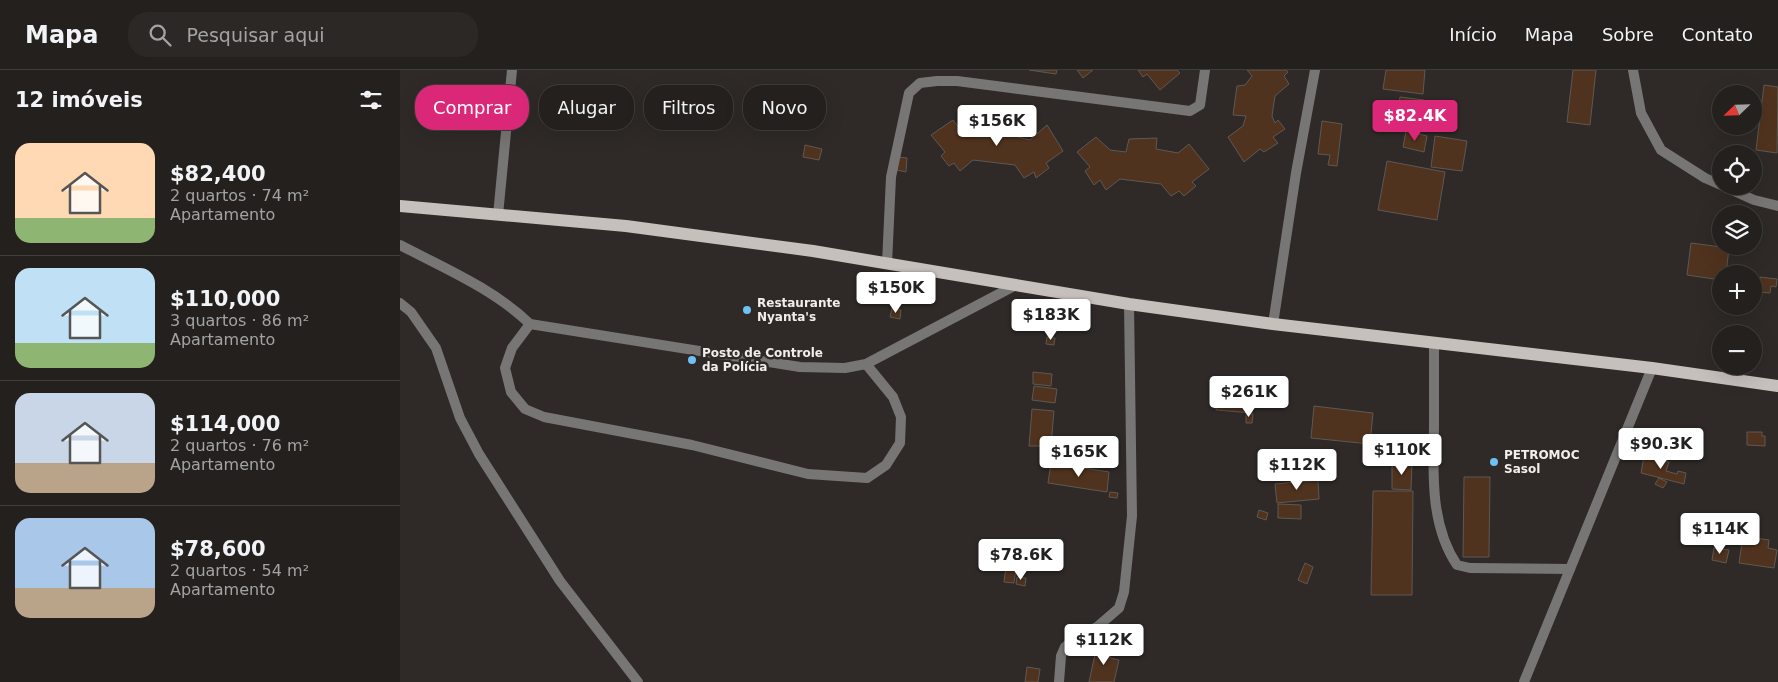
<!DOCTYPE html>
<html lang="pt">
<meta charset="utf-8">
<style>
:root{--surface:#23201d;--page:#2b2826;--text:#f1f3f6;--muted:#a3a3a4;--line:#403e3b;--accent:#db2777}
body{margin:0;font-family:"DejaVu Sans",sans-serif;background:var(--page);color:var(--text);height:100vh;display:flex;flex-direction:column;font-size:19px;white-space:nowrap}
*{box-sizing:border-box;margin:0}
p{font-size:16px;color:var(--muted)}
.icon{flex:none;width:28px;height:28px;fill:none;stroke:currentColor;stroke-width:2;stroke-linecap:round;stroke-linejoin:round}
.map{position:relative;flex:1;overflow:hidden}
.sheet{display:flex;flex-direction:column;background:var(--surface);width:400px}
.sheet>*{flex:none}
.banner{position:absolute;left:15px;top:15px;width:475px;height:45px;display:flex;gap:10px}
.needle{width:32px;rotate:247deg}
.fabs{position:absolute;left:1312px;top:15px;display:grid;gap:10px}
.fabs a{display:grid;place-items:center;width:50px;height:50px;border-radius:50%;background:var(--surface);box-shadow:0 5px 20px #0002,0 0 0 1px var(--line);font-size:25px}
.price{position:absolute;translate:-50% -42px;padding:0 11px;border-radius:5px;background:#fff;color:#222;font-size:16px;line-height:32px;filter:drop-shadow(0 1px 2px #0008)}
.price::after{content:'';position:absolute;left:50%;top:30px;width:15px;height:11px;margin-left:-8px;background:inherit;clip-path:polygon(0 0,100% 0,50% 100%)}
.price.on{background:var(--accent);color:#fff}
ul{padding:0;list-style:none}
li{display:flex;align-items:center;gap:15px;height:125px;padding:0 15px}
li+li{border-top:1px solid var(--line)}
li span{display:grid;place-items:center;flex:none;width:140px;height:100px;border-radius:15px;color:#555}
li>.icon{margin-inline-start:auto}
span .icon{width:60px;height:60px;fill:#fffc;stroke-width:1}
li b{font-size:21px}
h2{display:flex;justify-content:space-between;align-items:center;height:60px;padding:0 15px;font-size:21px}
.tag{padding:0 18px;border-radius:20px;background:var(--surface);box-shadow:0 5px 20px #0002,0 0 0 1px var(--line);font-size:18px;line-height:45px}
.tag.on{background:var(--accent);color:#fff}
header{display:flex;align-items:center;gap:30px;box-sizing:border-box;height:70px;padding:0 25px;background:var(--surface);border-bottom:1px solid var(--line)}
header strong{font-size:24px}
nav{display:flex;gap:28px;margin-inline-start:auto;font-size:18px}
.search{width:350px;height:45px;background:var(--page);display:flex;align-items:center;gap:12px;box-sizing:border-box;padding:0 18px;border-radius:20px;color:var(--muted);font-size:19px}
main{display:flex;flex:1;min-height:0}
.map>svg:first-child{display:block}
.building{fill:#50331e;stroke:#5e5854}
.lines{fill:none;stroke-linecap:round;stroke-linejoin:round}
.lane{stroke:#787674;stroke-width:10}
.street{stroke:#787674;stroke-width:10}
.primary{stroke:#c6c0bd;stroke-width:12}
.poi-dot{fill:#6dc2f3;stroke:#2f2a27;stroke-width:2}
.labels{text-anchor:middle;dominant-baseline:central;stroke-width:5;stroke-linejoin:round;paint-order:stroke}
.poi-label{font-size:12px;font-weight:bold;fill:#f1eeec;stroke:#2f2a27;text-anchor:start}
</style>
<header>
<strong>Mapa</strong>
<div class="search"><svg class="icon" aria-label="search" viewBox="0 0 24 24"><circle cx="10" cy="10" r="6"/><path d="M15 15l6 6"/></svg>Pesquisar aqui</div>
<nav><a>Início</a><a>Mapa</a><a>Sobre</a><a>Contato</a></nav>
</header>
<main>
<section class="sheet">
<h2>12 imóveis<svg class="icon" aria-label="filters" viewBox="0 0 24 24"><path d="M4 7h16M4 17h16"/><circle cx="9" cy="7" r="2"/><circle cx="15" cy="17" r="2"/></svg></h2>
<ul>
<li><span style="background:linear-gradient(#ffd9b3 75%,#8fb573 0)"><svg class="icon" aria-label="home" viewBox="0 0 24 24"><path d="M3 11l9-7 9 7M6 9v11h12V9"/></svg></span><div><b>$82,400</b><p>2 quartos · 74 m²</p><p>Apartamento</p></div></li>
<li><span style="background:linear-gradient(#bfe0f5 75%,#8fb573 0)"><svg class="icon" aria-label="home" viewBox="0 0 24 24"><path d="M3 11l9-7 9 7M6 9v11h12V9"/></svg></span><div><b>$110,000</b><p>3 quartos · 86 m²</p><p>Apartamento</p></div></li>
<li><span style="background:linear-gradient(#c9d6e8 70%,#b9a48a 0)"><svg class="icon" aria-label="home" viewBox="0 0 24 24"><path d="M3 11l9-7 9 7M6 9v11h12V9"/></svg></span><div><b>$114,000</b><p>2 quartos · 76 m²</p><p>Apartamento</p></div></li>
<li><span style="background:linear-gradient(#a9c7e8 70%,#b9a48a 0)"><svg class="icon" aria-label="home" viewBox="0 0 24 24"><path d="M3 11l9-7 9 7M6 9v11h12V9"/></svg></span><div><b>$78,600</b><p>2 quartos · 54 m²</p><p>Apartamento</p></div></li>
</ul>
</section>
<div class="map">
<svg width="1378" height="612" viewBox="0 0 1378 612">
<rect width="100%" height="100%" fill="#2f2a27"/>
<path class="building" d="M629,0H657L656,4Z
M677,0H693L683,8Z
M738,0H777L780,3L760,20L747,4L743,7Z
M847,0H886L888,2L884,6L889,14L875,26L872,46L875,53L878,50L885,59L873,67L878,73L864,82L860,79L844,92L828,67L843,56L846,46L833,45L837,16L845,15L852,6Z
M986,0H1025L1023,24L983,19Z
M1173,0H1196L1190,55L1167,52Z
M1364,15L1378,17L1377,83L1356,80Z
M1000,27L1024,30L1021,48L997,44Z
M1008,47L1022,50L1021,59L1006,56Z
M553,50L562,62H575L576,50L610,52V65L630,70L647,55L663,81L646,93L649,98L636,108L634,102L624,108L615,95L573,90L560,101L554,93L549,96L541,86L545,82L531,65Z
M922,51L942,54L937,96L928,95L930,85L918,84Z
M1006,61L1027,66L1024,82L1003,77Z
M1035,66L1067,71L1062,101L1031,97Z
M696,67L710,80L726,82L729,69L757,68L756,79L778,83L789,74L809,99L792,112L796,116L784,126L779,121L771,126L761,114L720,109L706,120L700,110L694,115L685,101L690,97L677,82Z
M405,75L422,79L419,90L403,87Z
M498,87L507,88L506,102L497,100Z
M987,91L1045,102L1037,150L978,140Z
M1291,173L1329,178L1326,204H1321V210L1287,205Z
M1360,207L1377,209L1376,217L1371,216L1370,223L1358,222Z
M492,238L501,240L500,249L490,247Z
M647,267L655,268L654,275L646,274Z
M633,302L652,304L651,316L633,314Z
M634,316L657,319L655,333L632,330Z
M817,324L853,327L852,343L816,340Z
M914,336L973,343L970,374L911,368Z
M632,339L654,341L651,376H629Z
M846,343L853,344L852,353H846Z
M1347,362H1362V366H1365V376L1347,375Z
M1244,386L1269,392L1266,401L1277,404L1278,401L1286,403L1284,414L1241,403Z
M651,393L709,402L707,422L648,413Z
M992,393H1012L1011,420L992,419Z
M1064,407H1090L1089,487H1063Z
M1259,408L1267,412L1263,418L1255,414Z
M918,410L919,429L877,433L875,414Z
M973,421H1013L1012,525H971Z
M710,422L718,423L717,428L709,427Z
M878,434L901,435V449L878,448Z
M859,440L868,443L866,450L857,447Z
M1343,466L1369,470L1368,478L1377,480L1374,498L1339,493Z
M1314,478L1329,480L1326,493L1312,490Z
M905,493L913,497L907,514L898,510Z
M606,497L616,499L614,513L604,512Z
M617,507L626,508L625,516L616,514Z
M697,575L712,578L710,588L719,590L714,612H689Z
M627,597L640,599L638,612H625Z"/>
<g class="lines">
<path class="lane" d="M1233,0L1241,43L1261,80L1305,108L1321,115
M1323,116L1354,130L1378,136
M0,175C44,198 94,219 130,254L400,297L445,298L466,294L614,216
M487,194L491,107L509,23L520,13L537,11H557L790,41L800,35L805,0
M130,254L112,278L105,298L111,322L125,339L144,347L292,375L408,404L467,408L486,395L500,373L501,347L493,327L466,294
M1034,272C1034,301 1034,329 1034,357C1033,403 1030,455 1057,495L1070,498L1170,499"/>
<path class="street" d="M98,145L112,0
M0,233L11,242L36,278L60,348L79,384L160,511L238,612
M873,254L896,103L915,0
M659,612L661,586L665,577L673,570L697,557L719,538L724,522L732,446L729,234
M1124,612L1252,298"/>
<path class="primary" d="M0,136L226,156L413,181L729,234L873,254L1252,298L1378,316"/>
</g>
<g class="poi-dot">
<circle cx="347" cy="240" r="5"/>
<circle cx="292" cy="290" r="5"/>
<circle cx="1094" cy="392" r="5"/>
</g>
<g class="labels">
<g class="poi-label">
<text x="357" y="233">Restaurante<tspan x="357" dy="14">Nyanta's</tspan></text>
<text x="302" y="283">Posto de Controle<tspan x="302" dy="14">da Polícia</tspan></text>
<text x="1104" y="385">PETROMOC<tspan x="1104" dy="14">Sasol</tspan></text>
</g>
</g>
</svg>
<div class="fabs">
<a><svg class="needle" viewBox="-14 -14 28 28"><path d="M0-13l5 13h-10z" fill="#e53935"/><path d="M0 13l5-13h-10z" fill="#a3a3a4"/></svg></a>
<a><svg class="icon" aria-label="locate" viewBox="0 0 24 24"><circle cx="12" cy="12" r="6"/><path d="M12 2v4M12 18v4M2 12h4M18 12h4"/></svg></a>
<a><svg class="icon" aria-label="layers" viewBox="0 0 24 24"><path d="M12 4l9 5-9 5-9-5zM3 14l9 5 9-5"/></svg></a>
<a>+</a>
<a>−</a>
</div>
<b class="price on" style="left:1015px;top:72px">$82.4K</b>
<b class="price" style="left:597px;top:77px">$156K</b>
<b class="price" style="left:496px;top:244px">$150K</b>
<b class="price" style="left:651px;top:271px">$183K</b>
<b class="price" style="left:849px;top:348px">$261K</b>
<b class="price" style="left:1261px;top:400px">$90.3K</b>
<b class="price" style="left:1002px;top:406px">$110K</b>
<b class="price" style="left:679px;top:408px">$165K</b>
<b class="price" style="left:897px;top:421px">$112K</b>
<b class="price" style="left:1320px;top:485px">$114K</b>
<b class="price" style="left:621px;top:511px">$78.6K</b>
<b class="price" style="left:704px;top:596px">$112K</b>
<div class="banner">
<a class="tag on">Comprar</a>
<a class="tag">Alugar</a>
<a class="tag">Filtros</a>
<a class="tag">Novo</a>
</div>
</div>
</main>
